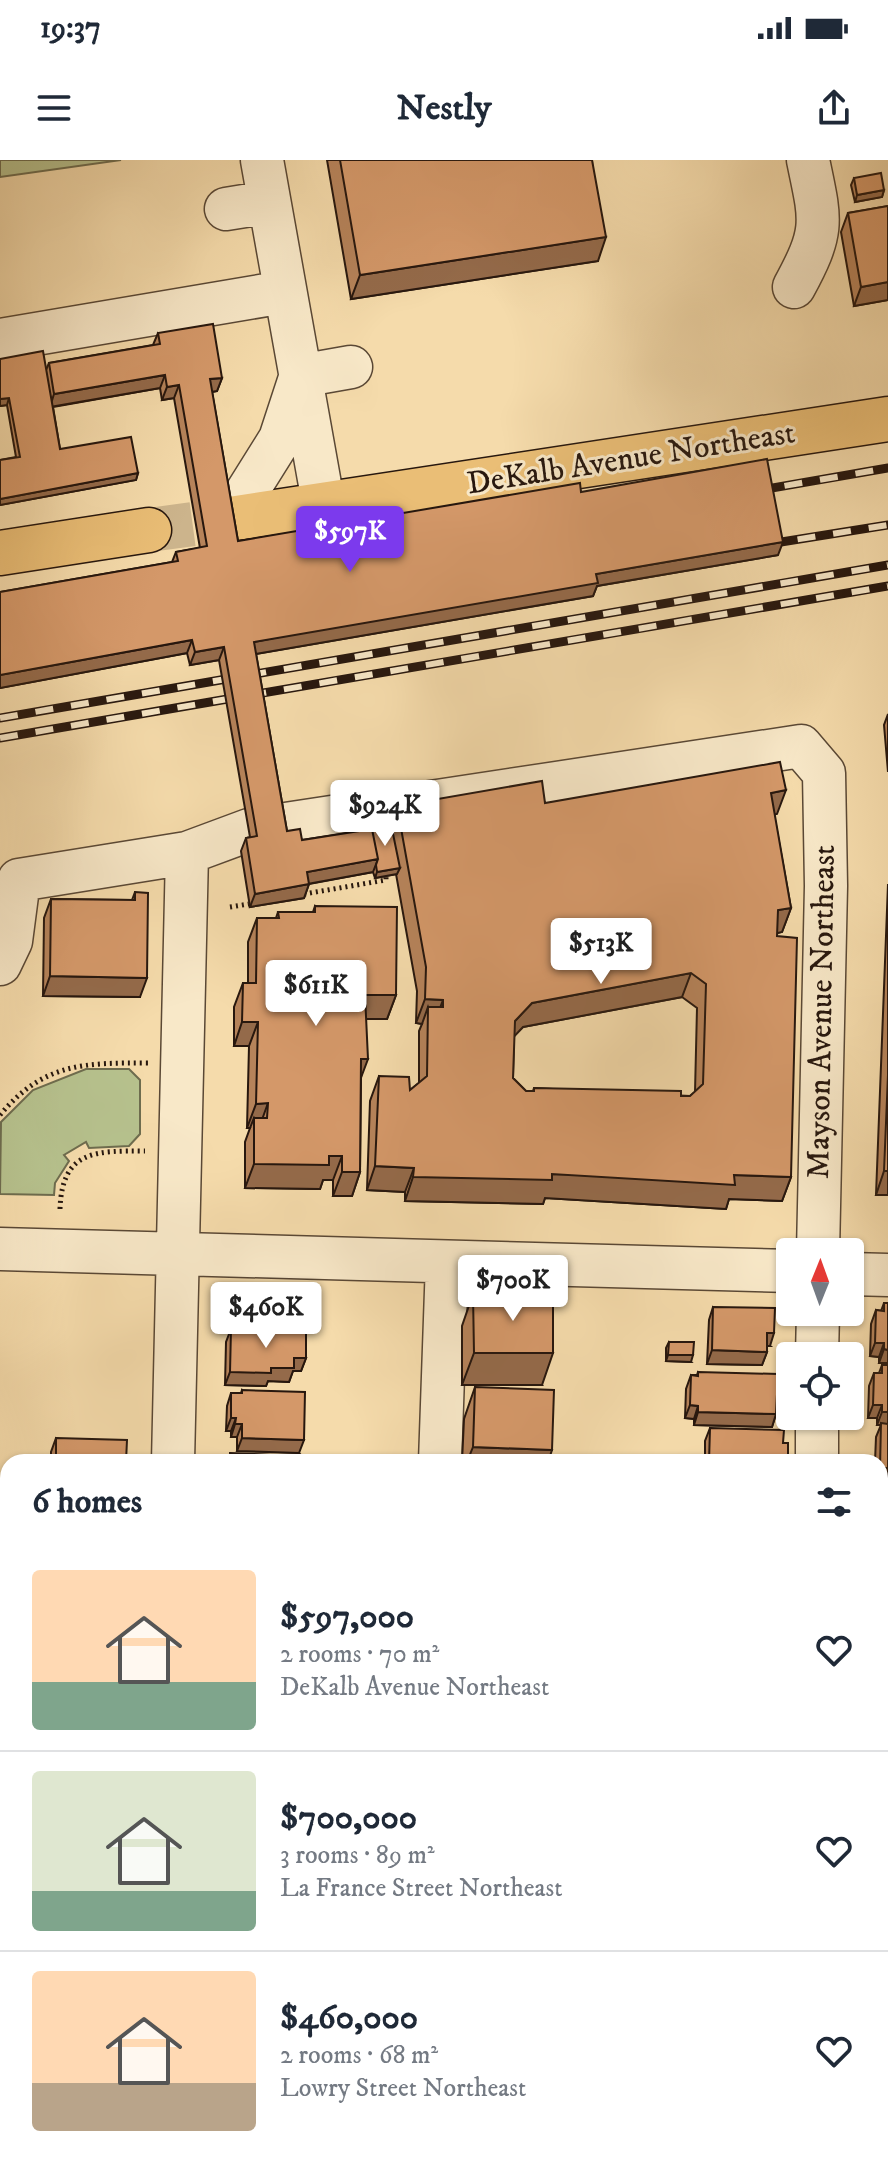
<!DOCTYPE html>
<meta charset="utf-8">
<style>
:root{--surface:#fff;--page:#f6f6f7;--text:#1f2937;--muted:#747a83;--line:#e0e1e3;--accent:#7c3aed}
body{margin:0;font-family:"IM FELL DW Pica",serif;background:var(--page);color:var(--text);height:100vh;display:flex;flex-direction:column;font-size:30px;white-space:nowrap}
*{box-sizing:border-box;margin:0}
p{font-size:26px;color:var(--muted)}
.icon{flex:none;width:44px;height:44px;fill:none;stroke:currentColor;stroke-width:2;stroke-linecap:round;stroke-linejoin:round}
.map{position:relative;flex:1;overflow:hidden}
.panel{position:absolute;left:0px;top:1294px;width:888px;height:712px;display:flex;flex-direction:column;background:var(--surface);border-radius:24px 24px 0 0;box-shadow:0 2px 6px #0004}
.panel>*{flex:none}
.needle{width:52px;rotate:1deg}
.fabs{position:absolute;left:776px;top:1078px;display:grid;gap:16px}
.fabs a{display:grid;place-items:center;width:88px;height:88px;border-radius:8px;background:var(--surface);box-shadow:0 2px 6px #0004;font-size:40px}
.price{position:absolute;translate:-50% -68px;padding:0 18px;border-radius:8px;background:#fff;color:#222;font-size:26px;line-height:52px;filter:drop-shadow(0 2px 4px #0008)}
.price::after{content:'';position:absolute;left:50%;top:48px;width:24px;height:18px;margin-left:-12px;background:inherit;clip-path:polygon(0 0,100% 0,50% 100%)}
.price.active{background:var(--accent);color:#fff}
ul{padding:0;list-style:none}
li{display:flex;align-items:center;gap:24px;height:200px;padding:0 32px}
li+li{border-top:2px solid var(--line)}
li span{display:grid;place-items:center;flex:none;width:224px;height:160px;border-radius:8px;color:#555}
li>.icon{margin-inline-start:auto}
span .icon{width:96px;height:96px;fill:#fffc;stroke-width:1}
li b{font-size:34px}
h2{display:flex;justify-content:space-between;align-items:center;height:96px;padding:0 32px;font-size:34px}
.status{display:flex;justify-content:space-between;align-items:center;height:56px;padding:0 40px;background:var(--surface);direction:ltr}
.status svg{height:22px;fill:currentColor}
header{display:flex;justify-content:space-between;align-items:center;height:104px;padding:0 32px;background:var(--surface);font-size:36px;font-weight:800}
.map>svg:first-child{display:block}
.green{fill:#b6c18d;stroke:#6e6c4e;stroke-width:2}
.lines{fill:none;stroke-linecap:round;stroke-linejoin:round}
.major-tunnel{stroke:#ccb48c;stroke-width:44;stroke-dasharray:44 22;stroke-linecap:butt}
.minor-casing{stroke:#5a4835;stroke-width:45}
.major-casing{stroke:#27170e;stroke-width:47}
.path{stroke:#27170e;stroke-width:5;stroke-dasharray:2 4;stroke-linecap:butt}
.minor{stroke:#f8e8c8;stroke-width:42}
.major{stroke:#eabe76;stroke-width:44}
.rail-casing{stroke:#27170e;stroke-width:9}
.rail{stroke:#f8e8c8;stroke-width:6;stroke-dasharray:18;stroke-linecap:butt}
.wall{fill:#b6835a;stroke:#27170e;stroke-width:2;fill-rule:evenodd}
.shaded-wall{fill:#946a4a;stroke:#27170e;stroke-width:2}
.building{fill:#d49869;stroke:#27170e;stroke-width:2;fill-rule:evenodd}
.labels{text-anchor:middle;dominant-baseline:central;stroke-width:6;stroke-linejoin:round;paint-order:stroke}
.street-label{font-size:32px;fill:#27170e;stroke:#f8e8c8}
</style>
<div class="status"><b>19:37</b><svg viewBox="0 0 49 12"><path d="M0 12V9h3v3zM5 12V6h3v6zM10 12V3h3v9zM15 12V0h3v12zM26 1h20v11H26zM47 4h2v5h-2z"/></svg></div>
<header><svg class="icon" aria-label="menu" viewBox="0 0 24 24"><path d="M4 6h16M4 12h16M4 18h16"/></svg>Nestly<svg class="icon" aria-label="share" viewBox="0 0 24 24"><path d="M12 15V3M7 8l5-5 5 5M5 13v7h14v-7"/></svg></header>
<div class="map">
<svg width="888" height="2006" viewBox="0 0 888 2006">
<rect width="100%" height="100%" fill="#f5dbab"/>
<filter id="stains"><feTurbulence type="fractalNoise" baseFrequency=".0025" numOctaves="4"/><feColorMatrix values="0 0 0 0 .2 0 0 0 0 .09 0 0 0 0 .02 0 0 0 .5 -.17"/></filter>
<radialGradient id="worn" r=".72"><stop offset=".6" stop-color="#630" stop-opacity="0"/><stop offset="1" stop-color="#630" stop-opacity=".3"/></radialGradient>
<path class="green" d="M0,0H121L0,17Z
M86,909H129L140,920V974L129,986L89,988L86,982L64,995L69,1001L55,1023L54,1035L0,1034L1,962L33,930Z"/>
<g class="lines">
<path class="major-tunnel" d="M149,370L230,359"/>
<g class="minor-casing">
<path id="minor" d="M262,0L324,347
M226,49L269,42
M794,127C825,70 821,62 808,0
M0,180L284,132
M300,216L351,207
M230,359L280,279L299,221
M279,665L801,586L824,613L826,726L818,1092
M0,804L11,781L19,720L187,693L249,670
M0,1089L790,1111
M850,1114L888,1115
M817,1196L818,1152
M173,1302L187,693
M440,1302L447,1102
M817,1302V1256
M880,1560H888
M880,1928L888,1929
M158,2006V1998
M801,2006L802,1998"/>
</g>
<g class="major-casing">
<path id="major" d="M230,359L888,259
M0,393L149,370"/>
</g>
<path class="path" d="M304,734L386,720V716
M230,747L249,744
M0,955C44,902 85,903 149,903
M60,1049C62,989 97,991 145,991"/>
<use href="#minor" class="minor"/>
<use href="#major" class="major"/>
<g class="rail-casing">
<path id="rail" d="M749,332L888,308
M762,385L888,365
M0,558L888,405
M0,578L888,426"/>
</g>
<use href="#rail" class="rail"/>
</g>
<path class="wall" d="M327,0H592L598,101L351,139Z
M854,18L884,30L882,37L855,42L851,25Z
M888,46V140L854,146L841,72L848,53Z
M158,173L222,218L217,231L212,232L238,381L581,332L778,395L597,426L593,436L256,494L287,671L302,680L368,670L369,668L391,664L397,646L545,643L777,654H774L791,748L782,772L777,773L791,1017L782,1041L729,1039L726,1049L545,1038L543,1044L405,1041V1032L367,1030L370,941L379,916L410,930L419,923V871L422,864L416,863L417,831L396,714L375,718L373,712L309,724L304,738L250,747L241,691L246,678L250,677L219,500L190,505L187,493L0,528V432L172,402L176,392L200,388L174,238L162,240L160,228L53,247L60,289L138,313L136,320L0,345V300L16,297L7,245L0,246L46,210L49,203L153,185ZM682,837L697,848L695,932L690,936L534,928L533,931H526L513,918L514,876L523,867Z
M888,554V612L884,565Z
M888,724V1035H876Z
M135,732L140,837L43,836L44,758L51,739L132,740Z
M315,746L396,835L387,859H366L361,918L360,1012L352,1036H333V1020H323L320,1029L245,1028V982L250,968H247L249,886H234V847L243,823H248V782L257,758H276L278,752H313Z
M473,1134L542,1225H462V1166Z
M884,1143H888V1203H879V1197L870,1196L871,1164L876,1150L881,1151Z
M713,1147L770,1186H767V1192L762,1205L707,1204L709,1160Z
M231,1169L306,1198L301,1211H293L289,1222L268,1221L266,1226L225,1225L226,1182Z
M669,1182L691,1202L666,1201V1188Z
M882,1205H888V1322H880V1302H875L876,1277L881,1265H877V1258H868L869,1226L874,1213H879Z
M698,1212L776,1254L772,1267L694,1265V1259L685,1258L686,1229L691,1215H697Z
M475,1227L548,1302H462L464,1259Z
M242,1230L299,1293L237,1291V1277H231V1271H226L227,1246L231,1233H241Z
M710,1268L788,1302H705V1281Z
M56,1278L126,1302H51V1292Z
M883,1339H888V1401H885V1386H880V1348Z
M881,1408H888V1471H883L884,1453H880V1411Z
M884,1729H888V1795H880V1740Z
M39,1998H113L110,2004H100V2006H39Z
M229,1998H306L303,2006H229Z
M644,1998H727L726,2006H644Z"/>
<path class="shaded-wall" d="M884,30L882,37L855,42L857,35Z
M606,77L598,101L351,139L360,115Z
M888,122V140L854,146L861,127Z
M165,215L160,228L50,247L54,234Z
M222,218L217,231L205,233L210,219Z
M179,225L174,238L162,240L167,227Z
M9,238L7,245L0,246V239Z
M138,313L136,320L0,345V339Z
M783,382L778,395L597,426L593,436L249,495L254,482L596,414Z
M192,480L187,493L0,528V515Z
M224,487L219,500L190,505L195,492Z
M786,630L777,654L762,657L771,633Z
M378,699L373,712L302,725L307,712Z
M400,708L397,714L375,718L377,712Z
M309,724L304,738L250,747L255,734Z
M791,748L782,772L769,775L778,750Z
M691,813L682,837L523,867L506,885L515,861L532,843Z
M50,816L147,818L140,837L43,836Z
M365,835H396L387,859H356Z
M425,839L443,840L434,864L428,847L422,864L416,863Z
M242,862H258L249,886H234Z
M361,899H368L359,923Z
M268,943L259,968L254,958L250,968H247L256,944Z
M329,996H342L333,1020H323L320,1029L245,1028L254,1004Z
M375,1006L414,1008L405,1032L367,1030Z
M884,1011H888V1035H876Z
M342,1012H360L352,1036H333Z
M552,1014L734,1015L791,1017L782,1041L729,1039L726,1049L545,1038L543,1044L405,1041L413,1017Z
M767,1173H774L770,1186H763Z
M875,1183H884L879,1197L870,1196Z
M884,1189L888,1190V1203H879Z
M712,1190L767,1192L762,1205L707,1204Z
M474,1193H553L542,1225H462Z
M668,1195H693L691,1202L666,1201Z
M294,1198H306L301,1211H293L289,1222L268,1221L266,1226L225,1225L230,1212L271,1208Z
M690,1245L698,1246L694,1259L685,1258Z
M873,1245H882L877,1258H868Z
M698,1252L776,1254L772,1267L694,1265Z
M882,1252H888V1265H877Z
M231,1258H236L231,1271H226Z
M235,1264H242L237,1277H231Z
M242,1278L304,1280L299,1293L237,1291Z
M473,1287L552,1290L548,1302H467Z
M880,1308H888V1322H880Z
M883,1372H888V1379L885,1386H880V1380Z
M881,1440H888L884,1453H880Z
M888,1459V1471H883Z
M880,1621H888V1635L880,1634Z
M880,1707H888V1720H880Z
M884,1748H888V1751L882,1767V1756L880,1762V1759Z
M882,1776H888V1795H880V1781Z
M0,1973L8,1974V1981L0,1980Z
M44,1998H55L52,2006H41Z
M98,1998H113L110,2004H95Z
M234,1998L306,2000L303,2006H231Z"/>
<path class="building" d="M340,0H592L606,77L360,115Z
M881,13L884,30L857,35L854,18Z
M888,46V122L861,127L848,53Z
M213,164L222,218L210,219L238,381L580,323L581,332L767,299L783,382L596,414L598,423L254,482L287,671L300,669L302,680L372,669L378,699L307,712L309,724L255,734L246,678L257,676L224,487L195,492L192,480L0,515V432L178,401L176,392L207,386L179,225L167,227L165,215L54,234L49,203L160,184L158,173Z
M43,191L60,289L131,277L138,313L0,339V300L20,297L9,238L0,239V199Z
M780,602L786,630L771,633L791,748L778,750L777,776L797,778L791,1017L734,1015L735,1025L552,1014V1020L413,1017L414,1008L375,1006L379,916L409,917L410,930L427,916L428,847H443V840L425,839L426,807L397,646L542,621L545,643ZM691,813L706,824L703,924L690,936H681V931L534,928V931H526L513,918L515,861L532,843Z
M391,664L400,708L377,712L376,705L378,699L372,669H369V668Z
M135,732L148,733L147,818L50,816L51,739L135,740Z
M315,746L397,747L396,835H365L368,899H361L360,1012H342V996H329V1005L254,1004V958H267L268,943L256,944L258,862H242L243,823H256L257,758H279L278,752H315Z
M888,915V1011H884Z
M473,1134H553V1193H474Z
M884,1143H888V1190L884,1189V1183H875L876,1150L884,1151Z
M713,1147L775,1148L774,1173H767V1192L712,1190Z
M231,1169L306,1171V1198H294V1208H271V1213L230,1212Z
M669,1182H694L693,1195H668Z
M882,1205H888V1252H882V1245H873L874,1213H882Z
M698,1212L778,1214L776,1254L698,1252V1246L690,1245L691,1215L698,1216Z
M475,1227L554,1230L552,1290L473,1287Z
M242,1230L305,1232L304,1280L242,1278V1264H235L236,1258H231V1233H242Z
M881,1263L888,1264V1308H880Z
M710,1268L784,1270L783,1283H788V1302H709Z
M56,1278L127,1280L126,1302H56Z
M230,1293L300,1296V1302H230Z
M883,1339H888V1372H883Z
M881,1408H888V1440H881Z
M880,1581H888V1621H880Z
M880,1662L888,1663V1707H880Z
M884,1729H888V1748H884Z
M882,1756L888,1757V1776H882Z
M0,1960H8V1974L0,1973Z
M55,1998H100V2006H55Z
M234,1998H306V2000Z
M648,1998H727L726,2006H648Z"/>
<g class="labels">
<g class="street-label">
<text transform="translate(631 299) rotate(-9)">DeKalb Avenue Northeast</text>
<text transform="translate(822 852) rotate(-89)">Mayson Avenue Northeast</text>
</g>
</g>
<rect width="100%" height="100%" filter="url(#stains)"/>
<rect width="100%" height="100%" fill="url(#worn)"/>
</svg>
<div class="fabs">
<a><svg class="needle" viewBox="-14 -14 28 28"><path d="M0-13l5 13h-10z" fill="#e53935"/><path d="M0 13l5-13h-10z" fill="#747a83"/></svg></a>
<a><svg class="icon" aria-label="locate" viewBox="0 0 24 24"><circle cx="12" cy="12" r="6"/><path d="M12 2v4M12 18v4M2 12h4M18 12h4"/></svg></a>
</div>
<b class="price active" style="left:350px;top:414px">$597K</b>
<b class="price" style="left:385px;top:688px">$924K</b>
<b class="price" style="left:601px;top:826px">$513K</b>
<b class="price" style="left:316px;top:868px">$611K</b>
<b class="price" style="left:513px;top:1163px">$700K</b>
<b class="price" style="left:266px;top:1190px">$460K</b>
<section class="panel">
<h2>6 homes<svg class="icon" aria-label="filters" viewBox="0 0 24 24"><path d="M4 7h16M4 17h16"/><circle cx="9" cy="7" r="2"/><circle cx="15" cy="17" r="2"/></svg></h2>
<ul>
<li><span style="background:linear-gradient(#ffd9b3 70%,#7fa58c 0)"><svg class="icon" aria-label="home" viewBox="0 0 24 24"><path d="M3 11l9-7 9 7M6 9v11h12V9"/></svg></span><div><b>$597,000</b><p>2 rooms · 70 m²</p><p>DeKalb Avenue Northeast</p></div><svg class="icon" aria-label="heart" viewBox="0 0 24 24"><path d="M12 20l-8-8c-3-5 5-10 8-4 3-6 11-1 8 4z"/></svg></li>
<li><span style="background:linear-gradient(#dfe7d0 75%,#7fa58c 0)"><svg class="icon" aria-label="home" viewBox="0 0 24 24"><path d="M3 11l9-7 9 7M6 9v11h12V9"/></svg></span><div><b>$700,000</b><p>3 rooms · 89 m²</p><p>La France Street Northeast</p></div><svg class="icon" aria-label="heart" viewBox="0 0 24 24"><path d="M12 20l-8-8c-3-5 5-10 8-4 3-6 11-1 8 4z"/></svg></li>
<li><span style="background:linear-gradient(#ffd9b3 70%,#b9a48a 0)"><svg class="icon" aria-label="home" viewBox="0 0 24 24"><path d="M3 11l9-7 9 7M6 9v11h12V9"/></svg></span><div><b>$460,000</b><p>2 rooms · 68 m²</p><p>Lowry Street Northeast</p></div><svg class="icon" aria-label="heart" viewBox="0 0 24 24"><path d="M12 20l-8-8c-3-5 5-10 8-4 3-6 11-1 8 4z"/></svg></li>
</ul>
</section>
</div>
